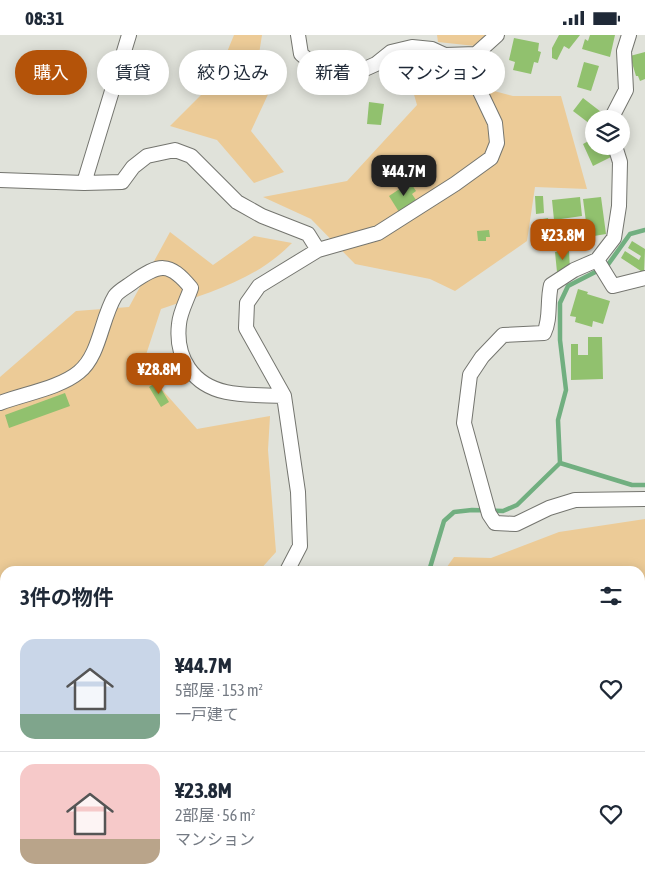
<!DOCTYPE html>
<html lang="ja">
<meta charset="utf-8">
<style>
:root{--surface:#fff;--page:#f2f2f3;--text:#1f2937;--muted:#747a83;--line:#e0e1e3;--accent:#b45309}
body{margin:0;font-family:"Asap Condensed","Noto Sans JP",sans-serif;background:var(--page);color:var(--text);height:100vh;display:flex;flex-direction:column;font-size:19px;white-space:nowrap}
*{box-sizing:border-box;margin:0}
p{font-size:16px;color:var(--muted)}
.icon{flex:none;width:28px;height:28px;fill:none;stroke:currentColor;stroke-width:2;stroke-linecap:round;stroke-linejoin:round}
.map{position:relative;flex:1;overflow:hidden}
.panel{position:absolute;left:0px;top:531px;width:645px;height:321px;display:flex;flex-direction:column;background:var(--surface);border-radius:15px 15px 0 0;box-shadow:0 2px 12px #0003}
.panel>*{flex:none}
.hud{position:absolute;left:15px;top:15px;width:615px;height:45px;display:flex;gap:10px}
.fabs{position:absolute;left:585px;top:75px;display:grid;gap:10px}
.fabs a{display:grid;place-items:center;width:45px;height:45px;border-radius:50%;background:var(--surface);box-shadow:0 2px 12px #0003;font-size:25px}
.price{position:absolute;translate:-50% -42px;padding:0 11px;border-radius:10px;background:var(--accent);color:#fff;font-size:16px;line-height:32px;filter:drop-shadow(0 1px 2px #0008)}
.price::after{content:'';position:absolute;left:50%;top:30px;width:15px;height:11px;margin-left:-8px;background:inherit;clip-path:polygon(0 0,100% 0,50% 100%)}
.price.active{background:#222;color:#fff}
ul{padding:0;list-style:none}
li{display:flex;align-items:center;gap:15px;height:125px;padding:0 20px}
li+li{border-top:1px solid var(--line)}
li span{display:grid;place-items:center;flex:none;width:140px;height:100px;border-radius:15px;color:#555}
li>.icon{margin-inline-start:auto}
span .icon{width:60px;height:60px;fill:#fffc;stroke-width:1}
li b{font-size:21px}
h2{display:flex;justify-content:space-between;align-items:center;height:60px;padding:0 20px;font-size:21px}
.chip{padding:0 18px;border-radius:22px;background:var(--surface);box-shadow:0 2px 12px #0003;font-size:18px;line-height:45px}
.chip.active{background:var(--accent);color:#fff}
.status{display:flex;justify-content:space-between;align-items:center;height:35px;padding:0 25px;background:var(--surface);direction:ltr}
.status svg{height:14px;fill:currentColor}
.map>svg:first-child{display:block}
.green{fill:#eccb97}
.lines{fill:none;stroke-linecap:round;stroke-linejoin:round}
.stream{stroke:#71af80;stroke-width:4.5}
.building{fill:#91c16e}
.minor-casing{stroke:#74756f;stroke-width:16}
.path{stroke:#888983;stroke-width:2.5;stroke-dasharray:4 4;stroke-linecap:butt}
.minor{stroke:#fff;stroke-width:14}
</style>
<div class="status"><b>08:31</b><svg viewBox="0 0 49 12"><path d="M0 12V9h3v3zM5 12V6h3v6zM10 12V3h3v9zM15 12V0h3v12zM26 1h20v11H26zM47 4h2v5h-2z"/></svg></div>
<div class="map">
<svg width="645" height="852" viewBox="0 0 645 852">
<rect width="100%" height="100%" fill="#e0e2da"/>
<path class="green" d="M234,0H262L259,19L278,38L251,96L284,137L254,148L217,105L170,91L215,46Z
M437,0H487L475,11L438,7Z
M405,28L434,40L513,61H561L587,154L535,152L527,206L455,256L430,244L355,229L311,184L263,162L347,146L417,70Z
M170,197L213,230L254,201L292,208C256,245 209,258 161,274L142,332L197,394L270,381L268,415L276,517L259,536H5V680L0,681V342L76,276L129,272Z
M645,484V852H78L76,848H640V536H444L454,522L491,523L559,497Z"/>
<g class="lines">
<path class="stream" d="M560,428L632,450H645
M429,536L444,486L454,477L472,475L503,476L517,470L560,428L558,385L566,355L560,305V268L568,251L607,231L630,199L645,195
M0,781L5,788"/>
</g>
<path class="building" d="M559,0H580L569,14L564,11L557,25L552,23V13Z
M590,0H615L610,22L582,14L585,4L588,6Z
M514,3L539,8L538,16L541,17L538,28L534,27L531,39L513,35L515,27L509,25Z
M645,17V44L640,46L638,41H636L630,21Z
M584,27L599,31L591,56L577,52Z
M583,63L605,80L603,84H594V92L573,76Z
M369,67L384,69L381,90L367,89Z
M594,103V111H611L615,120L593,131L583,109Z
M410,147L416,156L412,159L416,165L399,177L389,161Z
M535,161H543L544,178L536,179Z
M580,162L582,181L554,185L552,165Z
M601,162L606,199L588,202L583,164Z
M548,183L551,205L540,206L537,185Z
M489,195L490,202H486V206H478L477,196Z
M632,206L645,214L644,238L621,223L625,216L639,225L641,221L628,213Z
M569,215L570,236L557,237L555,217Z
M578,254L588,257L587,259L610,266L603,289L593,286L592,292L575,287L576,282L570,281Z
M588,302H602L603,344L571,345V309H578V320H588Z
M157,347L169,367L161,372L149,352Z
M65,358L70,371L9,393L5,380Z"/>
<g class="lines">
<g class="minor-casing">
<path id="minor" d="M445,20L476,19L497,0
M611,84L626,55L624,16L629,0
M615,111L620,127L619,171L614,203L597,225L574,235L551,250C547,266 551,284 544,298L503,300L482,322L470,340L464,388L489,479L495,488L516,489L549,473L575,465L645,464
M0,145L84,148L122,147L133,132L147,121L175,115L191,121L237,167L262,181L308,199L318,215
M84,148L129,0
M597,225L613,251L645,243
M0,368C23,359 60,353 79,337C100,320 101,284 115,261C118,256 128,251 133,247C159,229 169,226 191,253C187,265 180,277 179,289C175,323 193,350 226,357C244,361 265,360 284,361
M287,536L300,511L298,457L284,361L246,293L247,268L259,251L318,215L378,198L455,149L491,123L497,108L495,88L475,46L445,20L432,14L412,12L391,17L376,29L347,42L315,31L301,19L298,0
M0,702H5"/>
</g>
<path class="path" d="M640,766L645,762
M549,852L554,848"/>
<use href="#minor" class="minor"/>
</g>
</svg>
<div class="fabs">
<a><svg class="icon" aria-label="layers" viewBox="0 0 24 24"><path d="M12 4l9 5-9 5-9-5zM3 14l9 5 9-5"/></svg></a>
</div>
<b class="price active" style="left:404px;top:162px">¥44.7M</b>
<b class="price" style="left:563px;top:226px">¥23.8M</b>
<b class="price" style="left:159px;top:360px">¥28.8M</b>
<div class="hud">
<a class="chip active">購入</a>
<a class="chip">賃貸</a>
<a class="chip">絞り込み</a>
<a class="chip">新着</a>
<a class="chip">マンション</a>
</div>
<section class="panel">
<h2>3件の物件<svg class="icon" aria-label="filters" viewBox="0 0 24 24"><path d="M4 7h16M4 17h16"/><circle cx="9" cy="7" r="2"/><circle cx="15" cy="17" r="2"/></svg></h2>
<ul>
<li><span style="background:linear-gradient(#c9d6e8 75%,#7fa58c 0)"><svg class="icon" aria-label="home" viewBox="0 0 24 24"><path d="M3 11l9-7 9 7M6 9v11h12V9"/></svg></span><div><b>¥44.7M</b><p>5部屋 · 153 m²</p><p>一戸建て</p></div><svg class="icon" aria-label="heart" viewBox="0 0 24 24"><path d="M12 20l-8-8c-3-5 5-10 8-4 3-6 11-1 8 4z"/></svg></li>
<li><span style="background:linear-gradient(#f6c9c9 75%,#b9a48a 0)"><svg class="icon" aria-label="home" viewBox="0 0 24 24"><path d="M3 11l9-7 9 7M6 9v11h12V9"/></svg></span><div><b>¥23.8M</b><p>2部屋 · 56 m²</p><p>マンション</p></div><svg class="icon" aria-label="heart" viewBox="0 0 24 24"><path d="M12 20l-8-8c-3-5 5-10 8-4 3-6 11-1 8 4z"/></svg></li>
</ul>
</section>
</div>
